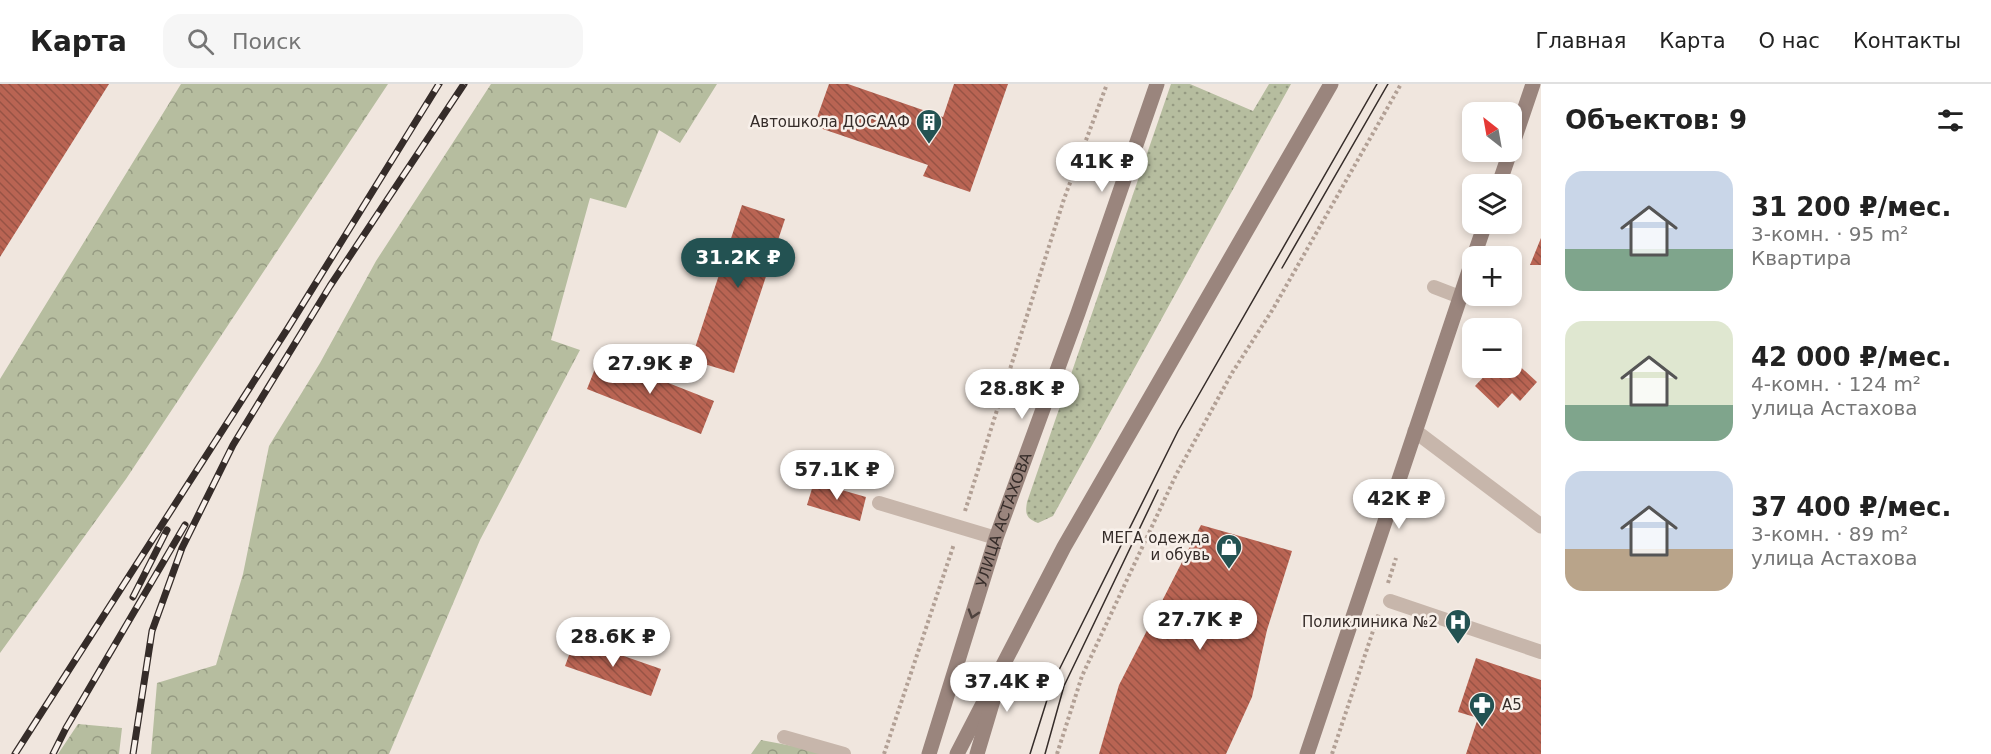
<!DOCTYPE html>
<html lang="ru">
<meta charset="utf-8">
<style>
:root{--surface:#fff;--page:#f6f6f6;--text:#222;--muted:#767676;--line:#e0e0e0;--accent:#235252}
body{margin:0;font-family:"DejaVu Sans",sans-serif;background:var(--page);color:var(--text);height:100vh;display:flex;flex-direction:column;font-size:22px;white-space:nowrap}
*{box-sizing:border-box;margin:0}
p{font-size:20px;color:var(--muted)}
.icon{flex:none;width:33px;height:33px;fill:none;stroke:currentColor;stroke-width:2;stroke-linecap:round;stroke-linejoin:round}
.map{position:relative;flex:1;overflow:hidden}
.side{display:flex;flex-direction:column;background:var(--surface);width:450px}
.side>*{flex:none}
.needle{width:39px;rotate:329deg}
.fabs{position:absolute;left:1462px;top:18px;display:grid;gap:12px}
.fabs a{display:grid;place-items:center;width:60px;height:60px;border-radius:12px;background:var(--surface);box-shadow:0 3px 9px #0003;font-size:30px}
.price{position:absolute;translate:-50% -51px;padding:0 14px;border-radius:21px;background:#fff;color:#222;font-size:20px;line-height:39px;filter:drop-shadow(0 2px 3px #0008)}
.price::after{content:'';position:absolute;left:50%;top:36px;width:18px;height:14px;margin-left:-9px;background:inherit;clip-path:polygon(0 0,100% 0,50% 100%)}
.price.on{background:var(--accent);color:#fff}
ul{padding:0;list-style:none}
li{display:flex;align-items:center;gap:18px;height:150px;padding:0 24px}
li span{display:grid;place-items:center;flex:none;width:168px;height:120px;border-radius:18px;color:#555}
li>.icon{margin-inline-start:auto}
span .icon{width:72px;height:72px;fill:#fffc;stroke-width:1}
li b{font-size:26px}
h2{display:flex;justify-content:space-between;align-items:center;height:72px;padding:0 24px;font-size:26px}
header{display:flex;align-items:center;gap:36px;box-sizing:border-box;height:84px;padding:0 30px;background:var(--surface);border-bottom:2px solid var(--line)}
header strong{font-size:28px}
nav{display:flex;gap:33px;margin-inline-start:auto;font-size:21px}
.search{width:420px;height:54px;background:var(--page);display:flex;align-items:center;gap:15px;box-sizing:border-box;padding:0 21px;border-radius:18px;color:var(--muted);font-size:22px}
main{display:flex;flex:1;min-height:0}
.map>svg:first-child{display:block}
.grass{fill:url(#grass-dots)}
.forest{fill:url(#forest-crowns)}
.building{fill:url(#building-back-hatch)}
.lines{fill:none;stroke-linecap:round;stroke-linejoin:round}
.path{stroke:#b2a095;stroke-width:4;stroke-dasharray:3 3;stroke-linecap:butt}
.lane{stroke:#c7b6ab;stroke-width:14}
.street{stroke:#c7b6ab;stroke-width:15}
.secondary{stroke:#9a857d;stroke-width:15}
.tram{stroke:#352c29;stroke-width:1.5}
.rail-casing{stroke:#352c29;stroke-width:7}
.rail{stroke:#f8f0ea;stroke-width:4.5;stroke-dasharray:14;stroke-linecap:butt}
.oneway{stroke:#4e423e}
.labels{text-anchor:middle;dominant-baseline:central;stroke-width:5;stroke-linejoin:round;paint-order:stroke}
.poi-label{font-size:15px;fill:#352c29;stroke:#f8f0ea;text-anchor:end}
.street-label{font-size:15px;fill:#352c29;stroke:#f8f0ea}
</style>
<header>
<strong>Карта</strong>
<div class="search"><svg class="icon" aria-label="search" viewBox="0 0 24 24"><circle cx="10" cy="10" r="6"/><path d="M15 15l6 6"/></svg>Поиск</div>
<nav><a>Главная</a><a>Карта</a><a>О нас</a><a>Контакты</a></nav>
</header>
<main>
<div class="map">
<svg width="1541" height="670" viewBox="0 0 1541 670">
<defs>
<pattern id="grass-dots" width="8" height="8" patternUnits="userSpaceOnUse" patternTransform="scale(1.5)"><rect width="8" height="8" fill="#b6bd9f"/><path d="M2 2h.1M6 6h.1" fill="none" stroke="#959a82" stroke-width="1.8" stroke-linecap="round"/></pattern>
<pattern id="forest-crowns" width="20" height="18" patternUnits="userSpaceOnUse" patternTransform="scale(1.5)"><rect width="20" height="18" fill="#b6bd9f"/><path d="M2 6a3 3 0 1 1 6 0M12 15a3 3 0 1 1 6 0" fill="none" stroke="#959a82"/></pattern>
<pattern id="building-back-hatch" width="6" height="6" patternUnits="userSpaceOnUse" patternTransform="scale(1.5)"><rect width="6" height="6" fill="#b96453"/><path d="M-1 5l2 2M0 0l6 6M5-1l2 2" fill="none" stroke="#975345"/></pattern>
</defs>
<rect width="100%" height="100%" fill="#f0e6de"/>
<path class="grass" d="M1171,0H1190L1253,27L1269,0H1291L1053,432L1038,439C1026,434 1025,430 1027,418Z"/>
<path class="forest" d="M181,0H388L126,395L0,569V295Z
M491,0H717L680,59L659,46L626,124L590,114L551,256L580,266L480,456L389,670H151L157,599L216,581L243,490L269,362L320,279L376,177Z
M78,640L122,644L119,670H58Z
M761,656L825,668L823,670H751Z"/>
<path class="building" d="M0,0H109L0,173Z
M829,0H848L943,33L954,0H1008L970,108L923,92L928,81L814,42Z
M742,121L785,135L734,289L691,276Z
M1541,154V181H1530Z
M600,272L714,317L701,350L587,305Z
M1512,275L1537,298L1520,317L1512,309L1498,324L1475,302L1492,284H1512Z
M814,398L866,413L860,437L807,421Z
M1201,441L1292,467L1267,546L1252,613L1226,670H1099L1119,601Z
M575,555L661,585L651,612L565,582Z
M1476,574L1541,596V670H1466L1478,634L1458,628Z"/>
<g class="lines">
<path class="path" d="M1512,123L1516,112
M965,427L1064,115L1107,0
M1388,499L1396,474
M884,670L954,460
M1057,670L1082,592L1176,391L1232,289L1273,225L1401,0
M1332,670L1379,529"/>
<path class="lane" d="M1434,203L1460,213
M879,419L996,454
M1390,517L1541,568
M784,653L844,670"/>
<path class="street" d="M1415,347L1541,442"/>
<g class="secondary">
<path d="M1512,62L1533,0"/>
<path d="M1499,100L1510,68"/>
<path d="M1474,172L1485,140"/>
<path id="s1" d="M929,670L996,454L1078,229L1157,0"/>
<path d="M957,670L1064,463L1331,0"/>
<path d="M977,670L994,613"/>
<path d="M1307,670L1473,175"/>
</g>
<path class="tram" d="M1282,184L1388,0
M1030,670L1052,600L1178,347L1377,0
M1045,670L1064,602L1158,406"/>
<g class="rail-casing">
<path id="rail" d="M133,513L167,446
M15,670L288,244L439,0
M53,670L66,644L185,441
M133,670L152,547L182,464L233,361L330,202L464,0"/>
</g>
<use href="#rail" class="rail"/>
</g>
<defs><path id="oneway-chevron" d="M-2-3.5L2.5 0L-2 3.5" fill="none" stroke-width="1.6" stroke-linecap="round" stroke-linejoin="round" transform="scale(1.5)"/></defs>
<use class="oneway" href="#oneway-chevron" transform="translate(973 530) rotate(107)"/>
<defs>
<g id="building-pin" transform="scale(1.35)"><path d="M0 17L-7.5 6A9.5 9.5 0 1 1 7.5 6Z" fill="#235252" stroke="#f8f0ea"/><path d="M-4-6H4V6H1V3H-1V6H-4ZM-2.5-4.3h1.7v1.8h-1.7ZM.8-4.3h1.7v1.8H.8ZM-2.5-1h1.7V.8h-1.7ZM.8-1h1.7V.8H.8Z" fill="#fff"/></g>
<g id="shop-pin" transform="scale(1.35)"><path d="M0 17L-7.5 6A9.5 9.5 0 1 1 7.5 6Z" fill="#235252" stroke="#f8f0ea"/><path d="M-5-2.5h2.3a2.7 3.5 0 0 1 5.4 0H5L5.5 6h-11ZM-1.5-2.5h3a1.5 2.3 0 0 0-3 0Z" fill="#fff"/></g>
<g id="hospital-pin" transform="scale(1.35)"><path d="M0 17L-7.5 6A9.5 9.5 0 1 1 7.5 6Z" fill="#235252" stroke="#f8f0ea"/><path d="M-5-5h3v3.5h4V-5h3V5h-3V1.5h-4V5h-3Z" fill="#fff"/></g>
<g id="pharmacy-pin" transform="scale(1.35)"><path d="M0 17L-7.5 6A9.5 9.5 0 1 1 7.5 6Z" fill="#235252" stroke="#f8f0ea"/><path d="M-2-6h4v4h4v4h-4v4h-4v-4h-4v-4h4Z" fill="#fff"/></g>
</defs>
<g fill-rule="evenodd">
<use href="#building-pin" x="929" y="38"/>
<use href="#shop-pin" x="1229" y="463"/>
<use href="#hospital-pin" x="1458" y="538"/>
<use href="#pharmacy-pin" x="1482" y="621"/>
</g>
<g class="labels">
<g class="poi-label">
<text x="910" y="38">Автошкола ДОСААФ</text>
<text x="1210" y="454">МЕГА одежда<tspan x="1210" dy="17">и обувь</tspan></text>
<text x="1438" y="538">Поликлиника №2</text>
<text x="1502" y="621" text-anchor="start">А5</text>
</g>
<g class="street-label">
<text stroke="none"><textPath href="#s1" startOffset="246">УЛИЦА АСТАХОВА</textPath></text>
</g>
</g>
</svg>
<div class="fabs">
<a><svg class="needle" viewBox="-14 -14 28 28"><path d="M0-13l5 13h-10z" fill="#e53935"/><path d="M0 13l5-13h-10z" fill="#767676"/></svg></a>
<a><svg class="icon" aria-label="layers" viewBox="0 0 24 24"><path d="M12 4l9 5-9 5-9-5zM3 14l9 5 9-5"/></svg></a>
<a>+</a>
<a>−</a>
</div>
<b class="price" style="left:1102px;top:109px">41K ₽</b>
<b class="price on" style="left:738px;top:205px">31.2K ₽</b>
<b class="price" style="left:650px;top:311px">27.9K ₽</b>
<b class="price" style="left:1022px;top:336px">28.8K ₽</b>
<b class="price" style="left:837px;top:417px">57.1K ₽</b>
<b class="price" style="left:1399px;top:446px">42K ₽</b>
<b class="price" style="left:1200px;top:567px">27.7K ₽</b>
<b class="price" style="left:613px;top:584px">28.6K ₽</b>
<b class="price" style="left:1007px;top:629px">37.4K ₽</b>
</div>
<section class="side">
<h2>Объектов: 9<svg class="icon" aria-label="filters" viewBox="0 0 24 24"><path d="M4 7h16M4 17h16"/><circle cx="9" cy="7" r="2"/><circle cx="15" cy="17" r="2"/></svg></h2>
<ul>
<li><span style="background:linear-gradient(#c9d6e8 65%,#7fa58c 0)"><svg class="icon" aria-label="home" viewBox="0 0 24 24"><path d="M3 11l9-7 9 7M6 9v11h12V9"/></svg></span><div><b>31 200 ₽/мес.</b><p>3-комн. · 95 m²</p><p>Квартира</p></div></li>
<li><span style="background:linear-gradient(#dfe7d0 70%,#7fa58c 0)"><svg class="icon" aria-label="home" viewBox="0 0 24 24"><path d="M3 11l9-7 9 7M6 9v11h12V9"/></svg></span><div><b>42 000 ₽/мес.</b><p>4-комн. · 124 m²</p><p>улица Астахова</p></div></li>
<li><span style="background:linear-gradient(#c9d6e8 65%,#b9a48a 0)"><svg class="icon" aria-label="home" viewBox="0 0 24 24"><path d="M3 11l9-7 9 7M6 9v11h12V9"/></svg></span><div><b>37 400 ₽/мес.</b><p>3-комн. · 89 m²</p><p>улица Астахова</p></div></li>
</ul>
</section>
</main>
